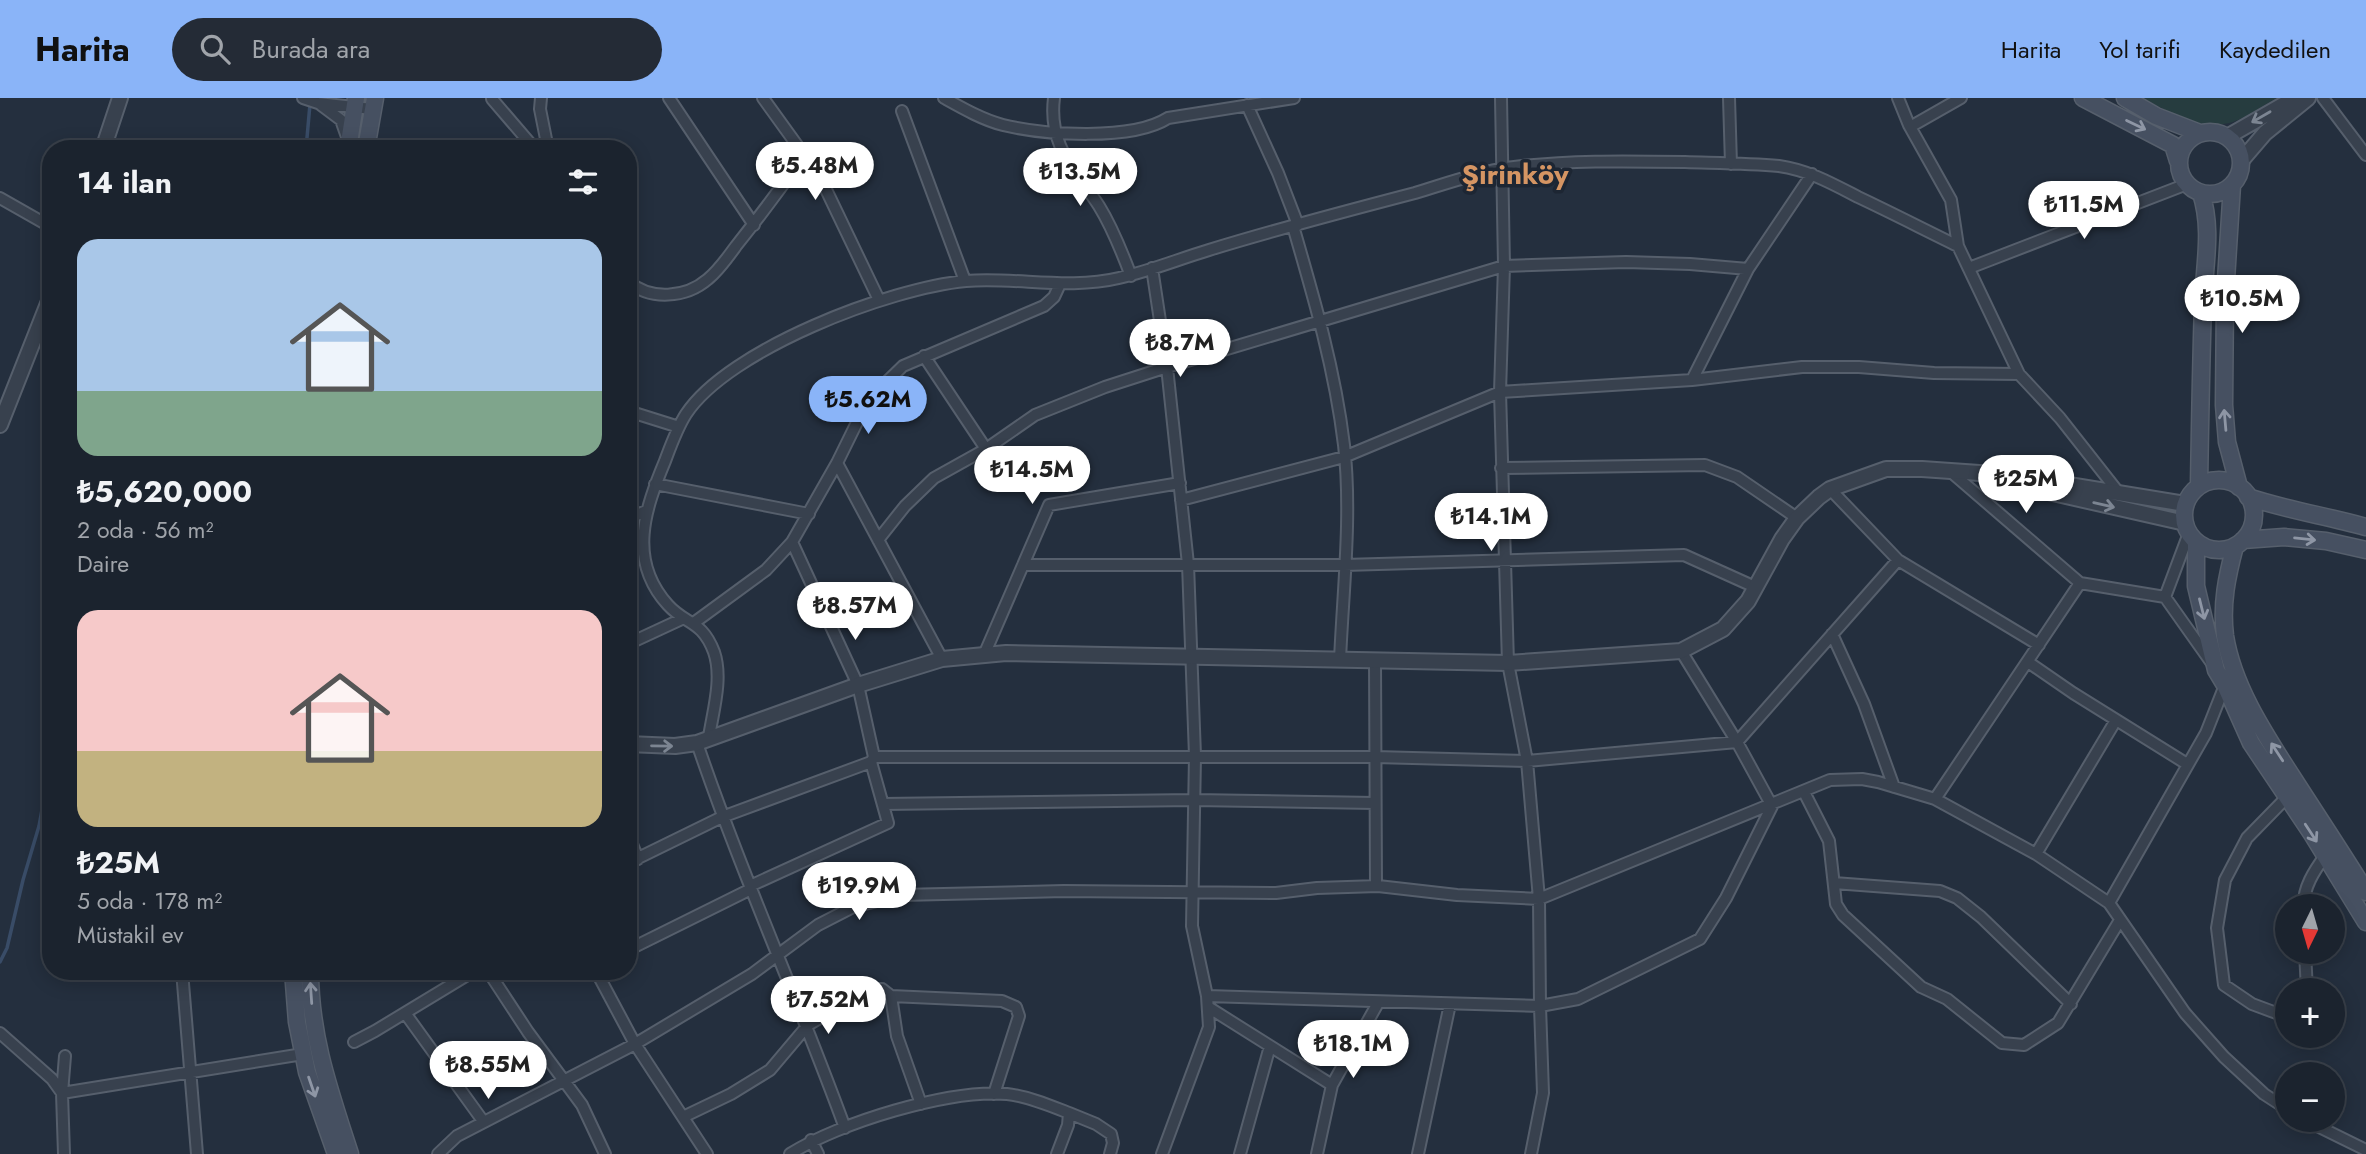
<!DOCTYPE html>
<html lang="tr">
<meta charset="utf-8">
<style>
:root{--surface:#1b232e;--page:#242b36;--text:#f1f3f6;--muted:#a0a4aa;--line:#39404a;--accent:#8ab4f8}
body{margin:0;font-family:Jost,sans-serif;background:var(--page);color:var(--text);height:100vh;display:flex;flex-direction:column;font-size:26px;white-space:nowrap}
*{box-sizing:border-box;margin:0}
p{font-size:23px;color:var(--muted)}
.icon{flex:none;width:38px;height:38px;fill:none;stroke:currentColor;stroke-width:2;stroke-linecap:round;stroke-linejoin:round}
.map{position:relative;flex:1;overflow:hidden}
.drawer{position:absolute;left:42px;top:42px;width:595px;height:840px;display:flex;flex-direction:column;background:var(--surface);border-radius:28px;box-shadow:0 4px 18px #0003,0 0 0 2px var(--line)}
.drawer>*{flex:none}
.needle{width:46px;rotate:185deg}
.buttons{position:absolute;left:2275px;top:796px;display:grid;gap:14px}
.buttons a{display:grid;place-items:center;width:70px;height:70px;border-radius:50%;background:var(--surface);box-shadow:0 4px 18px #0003,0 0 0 2px var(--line);font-size:35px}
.price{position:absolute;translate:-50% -60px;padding:0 16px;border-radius:24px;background:#fff;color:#222;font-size:23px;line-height:46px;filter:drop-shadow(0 2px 4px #0008)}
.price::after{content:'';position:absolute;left:50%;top:42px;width:21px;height:16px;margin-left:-10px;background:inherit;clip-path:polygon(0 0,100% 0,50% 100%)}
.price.on{background:var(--accent);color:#111}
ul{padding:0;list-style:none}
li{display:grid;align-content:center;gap:14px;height:371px;padding:0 35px}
li span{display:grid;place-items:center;height:217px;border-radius:21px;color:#555}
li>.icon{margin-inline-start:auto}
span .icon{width:126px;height:126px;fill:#fffc;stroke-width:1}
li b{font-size:30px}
h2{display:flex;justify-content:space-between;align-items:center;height:84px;padding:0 35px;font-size:30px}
header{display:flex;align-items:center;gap:42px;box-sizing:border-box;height:98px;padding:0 35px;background:var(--accent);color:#111}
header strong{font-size:33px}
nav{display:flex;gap:38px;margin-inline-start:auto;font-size:24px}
.search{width:490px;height:63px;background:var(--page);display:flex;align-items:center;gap:18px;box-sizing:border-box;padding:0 24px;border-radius:38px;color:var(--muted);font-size:26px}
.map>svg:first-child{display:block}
.green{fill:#263c3f}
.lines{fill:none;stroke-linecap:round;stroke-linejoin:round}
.stream{stroke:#394c67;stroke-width:3.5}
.minor-casing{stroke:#565f6c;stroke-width:14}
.tertiary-casing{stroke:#565f6c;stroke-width:18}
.secondary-casing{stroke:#565f6c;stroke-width:19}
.minor{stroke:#38414e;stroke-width:10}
.tertiary{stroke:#38414e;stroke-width:14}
.secondary{stroke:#465061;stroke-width:16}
.oneway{stroke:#7c8592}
.oneway2{stroke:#8e96a5}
.labels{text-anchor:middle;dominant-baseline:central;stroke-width:7;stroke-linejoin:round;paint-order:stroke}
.district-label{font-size:28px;font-weight:bold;fill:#d59563;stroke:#1d2633}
</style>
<header>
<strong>Harita</strong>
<div class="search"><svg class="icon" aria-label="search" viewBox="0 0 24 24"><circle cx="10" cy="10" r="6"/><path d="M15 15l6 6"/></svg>Burada ara</div>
<nav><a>Harita</a><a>Yol tarifi</a><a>Kaydedilen</a></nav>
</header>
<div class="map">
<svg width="2366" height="1056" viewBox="0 0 2366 1056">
<rect width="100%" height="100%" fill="#242f3e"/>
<path class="green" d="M2143,0H2277C2263,7 2248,19 2233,24C2200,34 2171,15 2143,0Z"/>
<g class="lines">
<path class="stream" d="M306,51L310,6
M0,864L7,850L23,782L39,728L47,684L44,650L51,642"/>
<g class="minor-casing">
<path id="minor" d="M303,0L318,5L372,11
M541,0L540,11L548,51
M669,0L754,127
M763,0L820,79L879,202
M944,0C962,10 983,22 1003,27C1045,37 1132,43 1168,20L1294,0
M1054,0C1048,48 1075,71 1099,108C1112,129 1122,154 1131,178
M1501,0L1504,168L1500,294L1508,565L1527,663L1539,801L1540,908L1543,995L1531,1056
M1729,0L1731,66
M1898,0L1909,27L1951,102L1958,148L2019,276L2060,320L2119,395
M2323,0L2366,57
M492,1L535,51
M321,7L341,22L347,39
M1247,7L1278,75L1298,127
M902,13L965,183
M1910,29L1961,0
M0,100L51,129
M1293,128C1314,200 1335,272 1344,347C1352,416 1343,492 1340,562
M1152,170L1167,269L1188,466L1195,658L1192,828L1207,898L1209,929L1162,1056
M1969,170L2187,86
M628,183C650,203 686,200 708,181C719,172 728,159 736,148C760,118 783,87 805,56
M924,258L986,351
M1692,282L1748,171L1812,76
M628,313L679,329
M837,365L942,561
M1501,370L1705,367L1737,379L1797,420
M1951,374L2080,485L2165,499
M655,386L809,416
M1830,391L1898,462L2039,547
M1181,402L1344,359L1500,294L1692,282L1802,269H1859L1934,275L2019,276
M628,421L646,413
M2189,435L2165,499L2211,564
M878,442L905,408L934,380L986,351L1035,317L1105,289L1167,269L1504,168L1626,164L1690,166L1748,171
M792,444L858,587L874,659
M1023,467H1344L1684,457L1755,489
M695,524L766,472L792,444L837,365L868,302L903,268L1044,208L1054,199L1060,186
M1832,536L1864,606L1894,689
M628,546L684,520
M984,557L1049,407L1180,385
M1375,563L1376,788
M2028,564L2073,595L2187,666
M709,639C713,613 723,580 714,554C702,522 686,527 668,507C627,462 645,411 665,363C671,347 677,330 686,316C729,251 890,190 966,183C1017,179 1069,192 1119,180C1150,173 1179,161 1209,152C1277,131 1346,113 1415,95C1445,86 1475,75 1506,70C1565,62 1625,63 1685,64C1716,65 1748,65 1779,68C1808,72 1833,86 1858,99C1892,115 1925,132 1958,148
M697,645C741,775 798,901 845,1030
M1804,694L1829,743L1836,806L1843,817L1921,889L1947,901L2002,945L2024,947L2058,925L2120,822
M1935,701L2080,485
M883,706L1194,702L1375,705
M628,736L638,761
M2036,756L2116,622
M628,765L722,719L871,664L874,659H1375L1527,663L1737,644L1898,462
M1834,785L1940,793L1957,800L1981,819L2071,906
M750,788L888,725L871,664
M2109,805L2206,635L2225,587
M2304,808C2303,790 2314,773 2325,758
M628,852L751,791
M2305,854L2307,892
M182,873L197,1056
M488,873L528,934L582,1007L605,1056
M596,873L635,946L707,1056
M891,898L897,938L921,1006
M1207,898L1540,908L1578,901L1700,841L1726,800L1772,708L1737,644L1681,553
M1208,909L1332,987
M405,915L483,1023
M2287,919L2252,906L2224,887L2217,830L2225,782L2247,740L2287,699
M0,935L52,981L62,995
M354,944L375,933L474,873
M62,995L65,958
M1069,1015L1096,1026L1111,1036L1113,1045L1110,1056
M683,1019L731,996L770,972L808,927L867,892L882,891L891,898L1002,903L1016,909L1019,918L994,996
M2305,1022L2366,1052
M811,1042L818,1056
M64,1056L62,995L303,956
M438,1056L457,1038L635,946L752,876L818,827L853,809L901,797L1064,793L1276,795L1317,790L1378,788L1457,797L1539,801L1830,682L1862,681L1878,684L1935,701L2036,756L2109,805L2185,915L2224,959L2264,996L2287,1011
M790,1056C838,1025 949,991 1007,996C1027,998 1051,1008 1069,1015L1068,1027L1057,1056
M1240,1056L1270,948
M1317,1056L1332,987L1378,905
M1418,1056L1450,906"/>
</g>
<g class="tertiary-casing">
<path id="tertiary" d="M2227,39L2295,0
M103,51L120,0
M2241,63L2265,35L2308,0
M0,327L51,198
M2022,388L2185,425
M628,646L675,648L697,645L858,587L942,561L1006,555L1508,565L1681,553L1723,531L1748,503L1782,441L1797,420L1819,399L1830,391L1886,371H1922L2008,377L2185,406"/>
</g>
<g class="secondary-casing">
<path id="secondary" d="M2083,0L2173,47L2178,63
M2125,0L2156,18L2200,35
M2179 65a31 31 0 1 1 62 0a31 31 0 1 1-62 0Z
M348,51L356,0
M366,51L375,0
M2232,87L2225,198L2224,307L2227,344L2239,389
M2184 417a35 35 0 1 1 70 0a35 35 0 1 1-70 0Z
M2199,388C2200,327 2201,267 2203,206C2204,168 2213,132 2201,95
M2248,399C2287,412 2327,418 2366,429
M2243,442L2284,439L2326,443L2366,452
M2196,444V488L2216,572L2225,587L2251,645L2312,736L2366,824
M2235,448C2227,478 2221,506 2225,538C2233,588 2264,635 2291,677C2316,716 2342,755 2366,794
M293,873L297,924L307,974L336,1056
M310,873C310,939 330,994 350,1056"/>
</g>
<use href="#minor" class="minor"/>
<use href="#tertiary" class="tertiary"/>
<use href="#secondary" class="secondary"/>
</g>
<defs><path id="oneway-shaft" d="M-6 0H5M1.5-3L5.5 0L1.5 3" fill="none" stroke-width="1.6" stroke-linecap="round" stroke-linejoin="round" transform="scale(1.75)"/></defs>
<g class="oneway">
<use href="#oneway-shaft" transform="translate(2261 19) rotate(150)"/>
<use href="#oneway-shaft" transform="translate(2104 407) rotate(13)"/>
<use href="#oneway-shaft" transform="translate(662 648) rotate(1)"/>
</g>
<g class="oneway2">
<use href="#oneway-shaft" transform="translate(2136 27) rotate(26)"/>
<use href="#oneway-shaft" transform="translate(2225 322) rotate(-95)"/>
<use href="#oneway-shaft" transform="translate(2305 441) rotate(6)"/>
<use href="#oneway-shaft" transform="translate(2202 511) rotate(76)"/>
<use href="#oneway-shaft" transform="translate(2277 654) rotate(-123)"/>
<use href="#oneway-shaft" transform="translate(2311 735) rotate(57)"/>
<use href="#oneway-shaft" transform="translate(311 895) rotate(-94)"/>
<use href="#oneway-shaft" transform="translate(312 989) rotate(71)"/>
</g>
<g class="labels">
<g class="district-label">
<text x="1515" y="76">Şirinköy</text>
</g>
</g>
</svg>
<div class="buttons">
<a><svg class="needle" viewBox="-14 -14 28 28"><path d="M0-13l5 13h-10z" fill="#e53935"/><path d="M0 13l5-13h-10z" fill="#a0a4aa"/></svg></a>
<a>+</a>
<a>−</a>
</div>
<b class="price" style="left:815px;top:104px">₺5.48M</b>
<b class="price" style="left:1080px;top:110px">₺13.5M</b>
<b class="price" style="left:2084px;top:143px">₺11.5M</b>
<b class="price" style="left:2242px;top:237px">₺10.5M</b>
<b class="price" style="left:1180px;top:281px">₺8.7M</b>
<b class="price on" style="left:868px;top:338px">₺5.62M</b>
<b class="price" style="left:1032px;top:408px">₺14.5M</b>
<b class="price" style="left:2026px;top:417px">₺25M</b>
<b class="price" style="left:1491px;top:455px">₺14.1M</b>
<b class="price" style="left:855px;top:544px">₺8.57M</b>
<b class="price" style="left:859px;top:824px">₺19.9M</b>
<b class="price" style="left:828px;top:938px">₺7.52M</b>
<b class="price" style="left:1353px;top:982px">₺18.1M</b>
<b class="price" style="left:488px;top:1003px">₺8.55M</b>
<section class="drawer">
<h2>14 ilan<svg class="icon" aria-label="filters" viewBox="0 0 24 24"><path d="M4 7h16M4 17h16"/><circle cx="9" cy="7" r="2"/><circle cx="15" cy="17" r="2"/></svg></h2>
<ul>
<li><span style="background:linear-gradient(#a9c7e8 70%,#7fa58c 0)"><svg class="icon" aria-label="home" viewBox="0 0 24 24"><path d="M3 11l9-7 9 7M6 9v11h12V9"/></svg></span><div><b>₺5,620,000</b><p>2 oda · 56 m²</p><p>Daire</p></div></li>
<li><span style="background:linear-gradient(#f6c9c9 65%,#c2b280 0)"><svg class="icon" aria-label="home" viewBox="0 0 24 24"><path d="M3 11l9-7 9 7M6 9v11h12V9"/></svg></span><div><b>₺25M</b><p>5 oda · 178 m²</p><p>Müstakil ev</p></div></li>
</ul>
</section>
</div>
